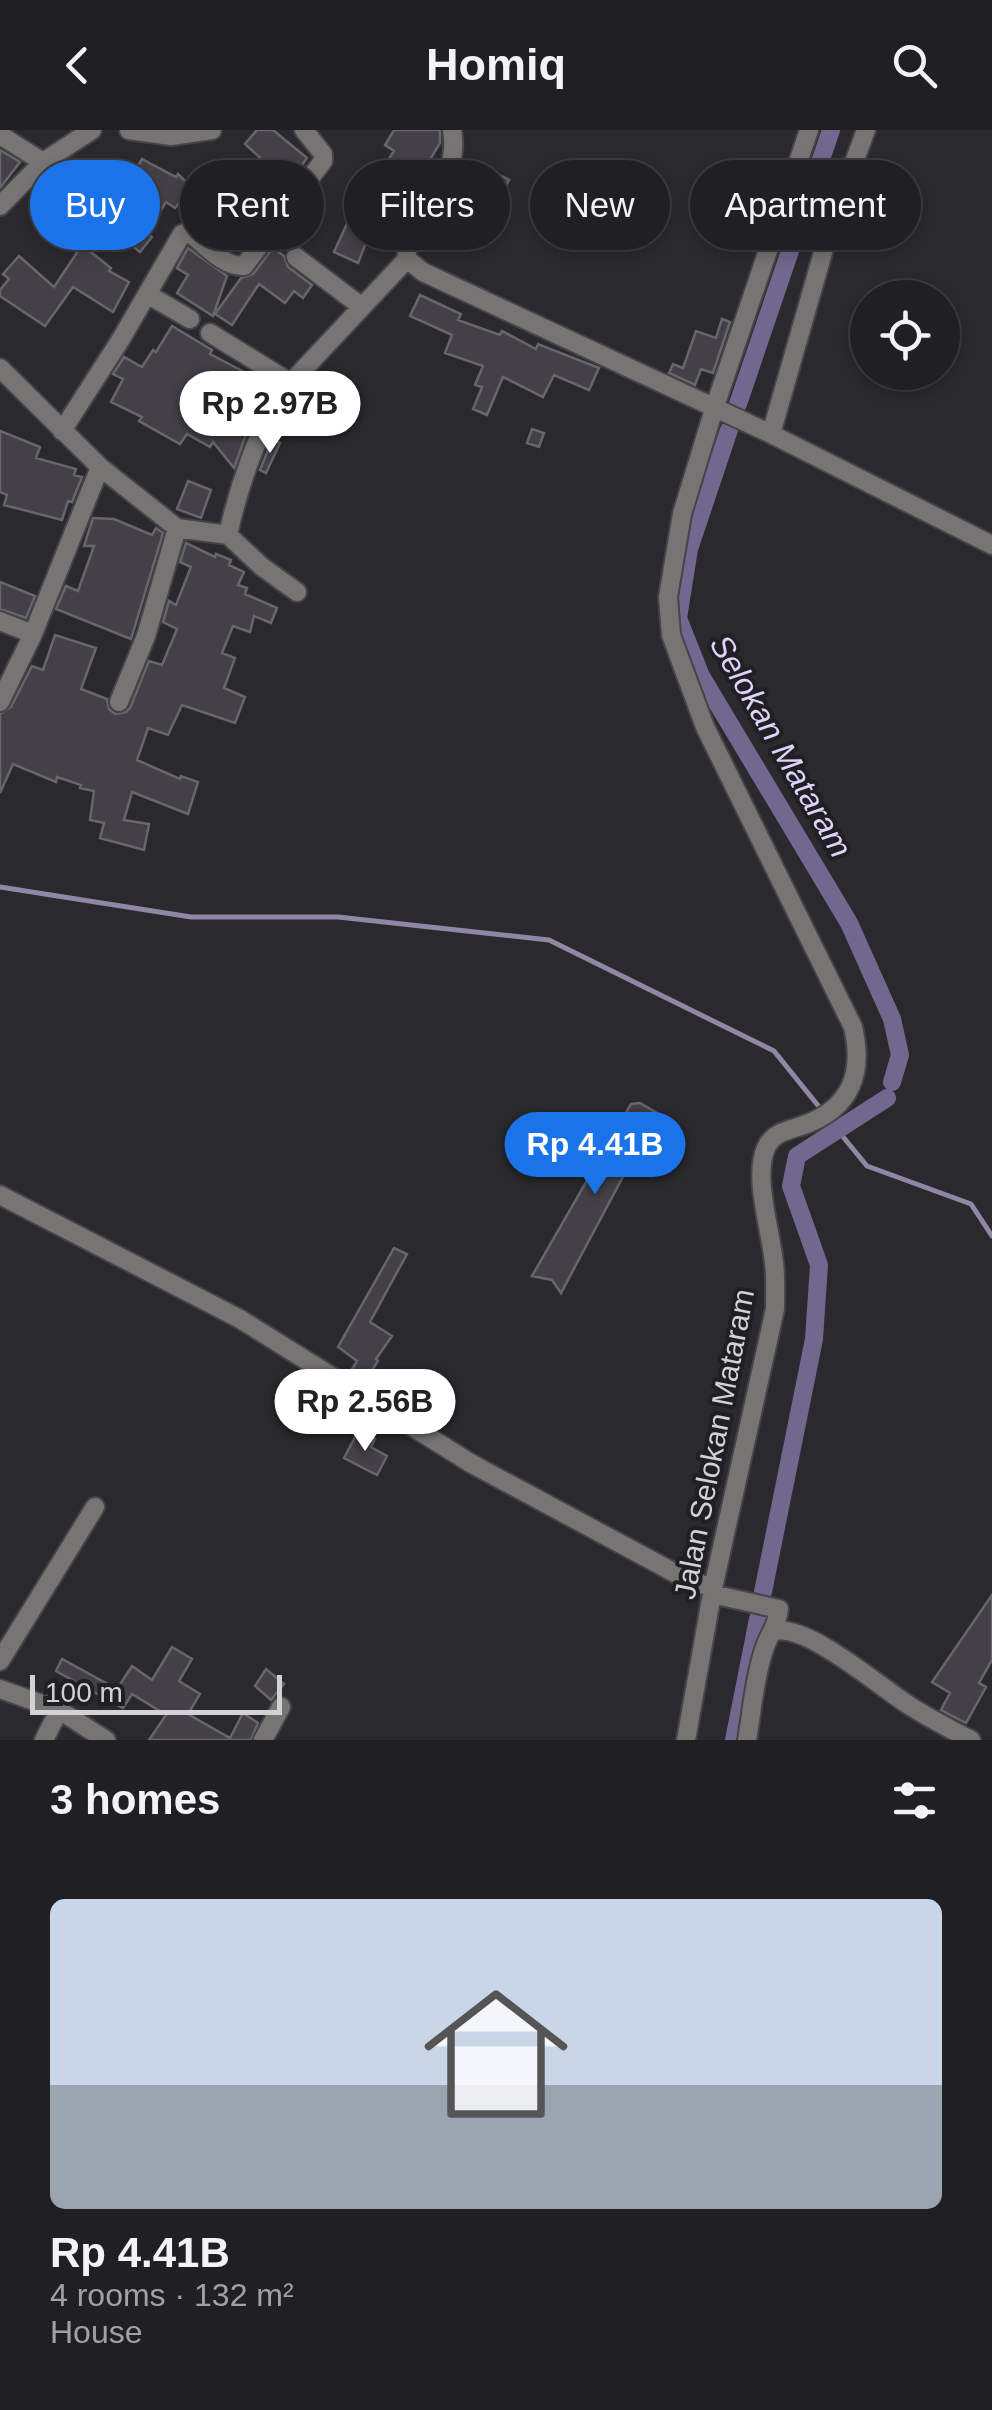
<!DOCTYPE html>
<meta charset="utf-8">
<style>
:root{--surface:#201f22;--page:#28272a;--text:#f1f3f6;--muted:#a2a2a5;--line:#3d3d40;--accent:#1a73e8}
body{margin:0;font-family:Helvetica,sans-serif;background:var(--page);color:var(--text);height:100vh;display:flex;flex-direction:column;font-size:38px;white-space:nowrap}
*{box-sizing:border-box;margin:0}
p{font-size:32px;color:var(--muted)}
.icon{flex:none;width:55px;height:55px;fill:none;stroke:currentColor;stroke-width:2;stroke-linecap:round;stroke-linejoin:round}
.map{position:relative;height:1610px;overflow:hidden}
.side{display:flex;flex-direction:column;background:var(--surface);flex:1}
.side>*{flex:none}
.banner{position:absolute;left:30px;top:30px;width:932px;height:90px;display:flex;gap:20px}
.buttons{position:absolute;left:850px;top:150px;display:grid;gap:20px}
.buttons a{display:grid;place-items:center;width:110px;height:110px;border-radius:50%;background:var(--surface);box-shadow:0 5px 15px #0003,0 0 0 2px var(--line);font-size:50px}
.scale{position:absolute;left:30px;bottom:25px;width:252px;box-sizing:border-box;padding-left:10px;border:5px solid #d2d1d5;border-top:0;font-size:28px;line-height:35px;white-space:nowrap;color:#d2d1d5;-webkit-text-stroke:8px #201f24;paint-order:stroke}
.price{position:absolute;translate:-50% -85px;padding:0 22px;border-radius:35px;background:#fff;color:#222;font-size:32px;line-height:65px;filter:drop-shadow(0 2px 5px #0008)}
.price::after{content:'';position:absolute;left:50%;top:60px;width:30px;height:22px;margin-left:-15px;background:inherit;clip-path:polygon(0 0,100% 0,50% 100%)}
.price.current{background:var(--accent);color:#fff}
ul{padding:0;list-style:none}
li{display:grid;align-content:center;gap:20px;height:530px;padding:0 50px}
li+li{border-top:2px solid var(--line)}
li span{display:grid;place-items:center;height:310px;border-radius:15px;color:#555}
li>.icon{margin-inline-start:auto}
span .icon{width:180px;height:180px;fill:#fffc;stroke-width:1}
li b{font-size:42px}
h2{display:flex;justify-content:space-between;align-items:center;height:120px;padding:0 50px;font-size:42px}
.pill{padding:0 35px;border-radius:45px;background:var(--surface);box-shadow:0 5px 15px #0003,0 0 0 2px var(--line);font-size:35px;line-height:90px}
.pill.current{background:var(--accent);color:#fff}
header{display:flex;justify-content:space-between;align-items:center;height:130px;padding:0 50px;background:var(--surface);font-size:45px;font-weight:700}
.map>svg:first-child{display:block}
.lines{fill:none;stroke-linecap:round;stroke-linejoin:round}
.stream{stroke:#8f87a3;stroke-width:5}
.canal{stroke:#72678e;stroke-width:18}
.building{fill:#434147;stroke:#67666b;stroke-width:2.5}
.minor-casing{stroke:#454448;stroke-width:22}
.minor{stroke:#777573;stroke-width:18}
.labels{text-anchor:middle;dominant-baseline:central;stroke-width:8;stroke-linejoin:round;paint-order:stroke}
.street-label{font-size:30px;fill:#d2d1d5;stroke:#201f24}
.water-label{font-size:32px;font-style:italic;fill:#ddd3f9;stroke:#201f24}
</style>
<header><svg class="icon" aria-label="back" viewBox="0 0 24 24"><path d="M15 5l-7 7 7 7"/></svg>Homiq<svg class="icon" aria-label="search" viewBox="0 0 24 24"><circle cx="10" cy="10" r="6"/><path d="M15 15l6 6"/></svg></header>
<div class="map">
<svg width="992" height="1610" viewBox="0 0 992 1610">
<rect width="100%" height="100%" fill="#2a292d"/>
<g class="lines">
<path class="stream" d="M0,757L191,787H338L549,810L774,921L820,978
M831,991L833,994
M844,1008L867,1036L971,1074L992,1106"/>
<path class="canal" d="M738,274L831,0
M729,300L689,419L678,488L701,546L849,793L892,889L900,925L892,952
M763,1462L814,1209L819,1135L791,1056L797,1026L887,968
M734,1610L758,1489"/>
</g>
<path class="building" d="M257,0H273L307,28L266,86L245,76L266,33L245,14Z
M394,0H440V13L425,38L434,42L422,60L412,55L404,67L398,63L378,101L372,98L358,133L334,122L350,87L346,85L353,71L349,69L360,49L371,56L394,21L385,15Z
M0,20L20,32L0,58Z
M142,29L176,47L178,44L192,58L175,78L166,72L158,85L154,83L157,86L146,102L152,107L140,122L117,104L125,94L110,85L113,82L68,55L78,40L97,52L112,32L132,47Z
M482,36L509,50L497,73L493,71L468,112L442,97L456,73L461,76Z
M231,93L244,98L239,114L225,109Z
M82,115L111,138L109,141L129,152L113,182L73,157L45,196L0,166V160L9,149L3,144L19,126L54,157Z
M188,118L227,146L213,186L177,163L188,145L177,138Z
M273,118L284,126L288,137L312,155L303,168L294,161L285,173L259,154L232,195L215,184L241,148L253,144Z
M420,165L461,184L458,190L500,205L502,201L536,219L538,214L599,238L589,260L554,245L543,267L503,247L487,285L473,279L482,257L475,255L483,236L445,223L452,205L410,186Z
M722,189L730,192L713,243L701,239L695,255L669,243L673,234L683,238L696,201L716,208Z
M172,196L212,220L210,224L250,245L243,258L263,271L248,299L234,338L213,312L210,317L187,304L180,314L139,291L142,287L111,272L123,249L113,244L124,227L142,237L153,220L156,222Z
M532,299L544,303L539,317L527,313Z
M0,301L40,317L36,328L76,339L74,345L82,347L72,372L68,371L62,390L4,375L7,365L0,362Z
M272,310L280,313L266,343L260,340Z
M188,351L211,360L201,388L177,379Z
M93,388L114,389L152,405L156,398L163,403L131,509L56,479L66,456L78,461L94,416H84Z
M186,413L215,427L216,424L231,430L229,435L244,442L238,455L247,458L245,464L277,478L271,493L254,486L250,502L233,496L222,523L235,528L224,558L245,567L235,593L182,575L168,605L148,598L137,630L180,649L181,646L198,652L188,684L132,662L124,690L149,694L144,720L100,708L104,693L90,690L94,661L80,658L81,655L57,647L56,652L13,634L0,663V584L11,577L32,536L43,540L55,505L96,518L81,559L107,569L109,579L115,584L126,582L130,578L149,531L162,535L177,499L163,492L169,471L176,475L191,437L180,432Z
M0,452L35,466L26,488L0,479Z
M640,973L657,983L561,1163L552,1150L532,1146L631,974Z
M394,1118L407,1124L370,1192L392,1206L376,1229L378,1231L368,1247L352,1239L357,1231L338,1217Z
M359,1300L375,1309L371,1317L387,1326L377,1345L344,1328Z
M992,1465V1530L979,1553L986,1557L966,1593L941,1580L950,1563L932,1552Z
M172,1517L192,1529L179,1551L200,1564L188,1584L230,1608L243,1583L258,1593L251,1610H149L166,1585L132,1564L123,1578L56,1541L62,1529L117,1559L132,1536L152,1550Z
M266,1539L284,1554L271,1570L255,1556Z"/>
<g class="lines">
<g class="minor-casing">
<path id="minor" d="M129,0L171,6L212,0
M0,5L43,32
M0,76L43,32L92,0
M296,127L362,177
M407,129L423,142L767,302L992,415
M147,164L190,189
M210,203L291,253
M0,238L100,337L177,398L228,405C238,358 258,299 285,259L407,129C402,77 463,62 452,0
M62,301L121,209L182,104L189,102C205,115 223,137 244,136L323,31V24L304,0
M771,304L830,98L866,0
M228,405L261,436L297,462
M0,491L33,504
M0,572L33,504L100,337
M119,572L146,506L177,398
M0,1065L240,1189L472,1334L688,1450L713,1458
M712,1464L779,1479C776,1501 768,1504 763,1523C754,1551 752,1582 747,1610
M776,1501C809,1495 880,1557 910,1576C929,1588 950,1599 971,1610
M0,1531L95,1377
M0,1559L59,1580L106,1610
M44,1610L59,1580
M263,1610L281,1577
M686,1610L713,1458L775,1179C775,1164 776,1148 774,1133C771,1101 753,1047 766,1018C773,1002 789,1000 804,995C851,978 864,943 853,897L705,597L671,505L668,467L682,384L714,279L809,0"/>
</g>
<use href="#minor" class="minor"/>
</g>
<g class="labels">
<g class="street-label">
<text transform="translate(714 1314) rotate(-79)">Jalan Selokan Mataram</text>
</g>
<g class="water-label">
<text transform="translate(781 616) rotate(60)">Selokan Mataram</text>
</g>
</g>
</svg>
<div class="buttons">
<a><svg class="icon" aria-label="locate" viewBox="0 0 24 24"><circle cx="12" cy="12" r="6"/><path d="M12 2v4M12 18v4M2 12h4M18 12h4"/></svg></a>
</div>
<div class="scale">100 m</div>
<b class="price" style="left:270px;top:326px">Rp 2.97B</b>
<b class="price current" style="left:595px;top:1067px">Rp 4.41B</b>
<b class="price" style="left:365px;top:1324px">Rp 2.56B</b>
<div class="banner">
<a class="pill current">Buy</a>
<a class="pill">Rent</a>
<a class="pill">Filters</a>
<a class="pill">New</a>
<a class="pill">Apartment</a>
</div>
</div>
<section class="side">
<h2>3 homes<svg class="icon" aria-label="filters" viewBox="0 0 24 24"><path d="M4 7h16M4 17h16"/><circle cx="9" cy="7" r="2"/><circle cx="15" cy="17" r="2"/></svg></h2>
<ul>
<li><span style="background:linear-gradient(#c9d6e8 60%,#9aa5b1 0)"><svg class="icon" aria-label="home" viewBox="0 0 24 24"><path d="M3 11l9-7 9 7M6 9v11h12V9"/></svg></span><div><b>Rp 4.41B</b><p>4 rooms · 132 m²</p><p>House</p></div></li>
</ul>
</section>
